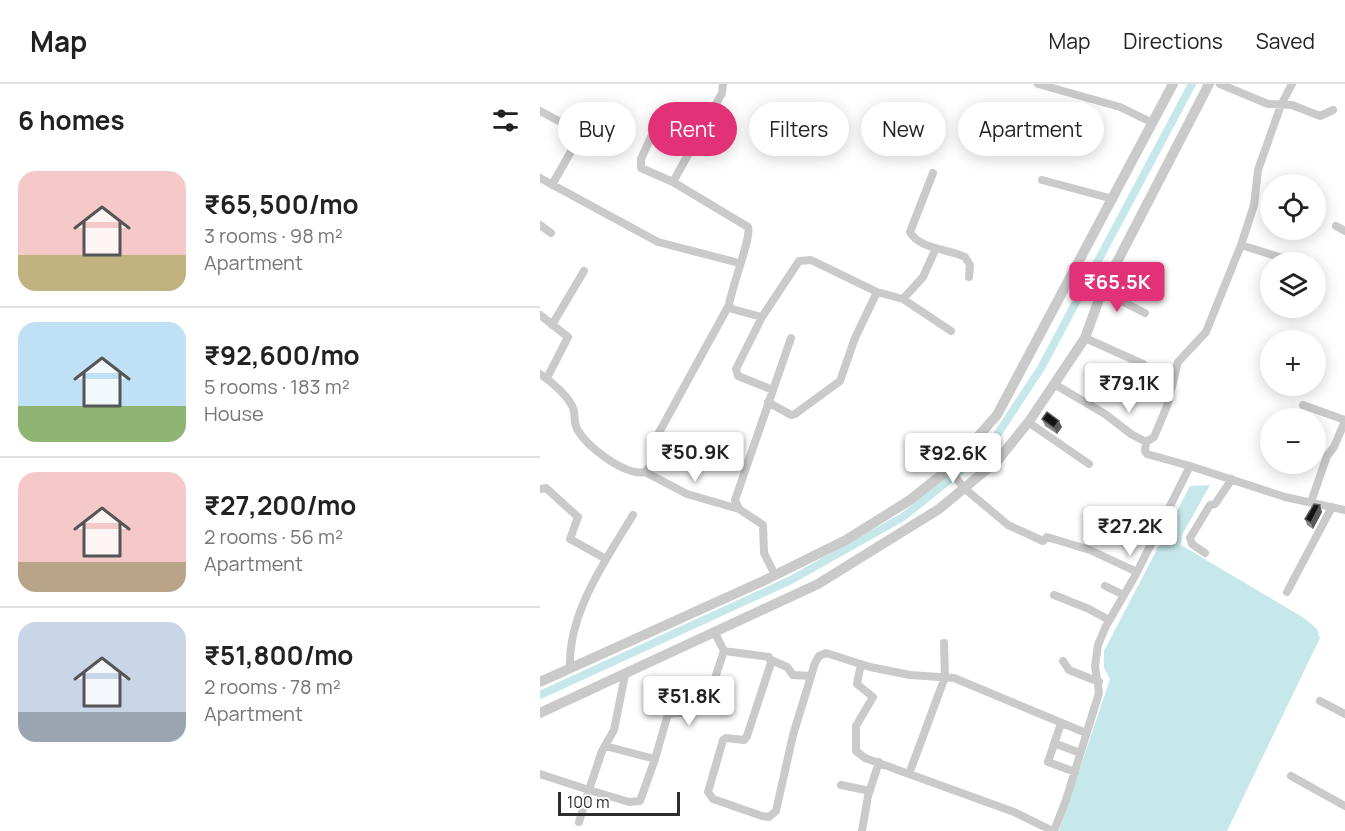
<!DOCTYPE html>
<meta charset="utf-8">
<style>
:root{--surface:#fff;--page:#f2f2f2;--text:#222;--muted:#767676;--line:#e0e0e0;--accent:#e23176}
body{margin:0;font-family:Manrope,sans-serif;background:var(--page);color:var(--text);height:100vh;display:flex;flex-direction:column;font-size:22px;white-space:nowrap}
*{box-sizing:border-box;margin:0}
p{font-size:20px;color:var(--muted)}
.icon{flex:none;width:33px;height:33px;fill:none;stroke:currentColor;stroke-width:2;stroke-linecap:round;stroke-linejoin:round}
.map{position:relative;flex:1;overflow:hidden}
.details{display:flex;flex-direction:column;background:var(--surface);width:540px}
.details>*{flex:none}
.banner{position:absolute;left:18px;top:18px;width:570px;height:54px;display:flex;gap:12px}
.controls{position:absolute;left:720px;top:90px;display:grid;gap:12px}
.controls a{display:grid;place-items:center;width:66px;height:66px;border-radius:50%;background:var(--surface);box-shadow:0 3px 15px #0003;font-size:30px}
.scale{position:absolute;left:18px;bottom:15px;width:122px;box-sizing:border-box;padding-left:6px;border:3px solid #2d2d2d;border-top:0;font-size:16px;line-height:21px;white-space:nowrap;color:#2d2d2d;-webkit-text-stroke:4px #fff;paint-order:stroke}
.price{position:absolute;translate:-50% -51px;padding:0 14px;border-radius:6px;background:#fff;color:#222;font-size:20px;line-height:39px;filter:drop-shadow(0 2px 3px #0008)}
.price::after{content:'';position:absolute;left:50%;top:36px;width:18px;height:14px;margin-left:-9px;background:inherit;clip-path:polygon(0 0,100% 0,50% 100%)}
.price.selected{background:var(--accent);color:#fff}
ul{padding:0;list-style:none}
li{display:flex;align-items:center;gap:18px;height:150px;padding:0 18px}
li+li{border-top:2px solid var(--line)}
li span{display:grid;place-items:center;flex:none;width:168px;height:120px;border-radius:18px;color:#555}
li>.icon{margin-inline-start:auto}
span .icon{width:72px;height:72px;fill:#fffc;stroke-width:1}
li b{font-size:26px}
h2{display:flex;justify-content:space-between;align-items:center;height:72px;padding:0 18px;font-size:26px}
.tag{padding:0 21px;border-radius:27px;background:var(--surface);box-shadow:0 3px 15px #0003;font-size:21px;line-height:54px}
.tag.selected{background:var(--accent);color:#fff}
header{display:flex;align-items:center;gap:36px;box-sizing:border-box;height:84px;padding:0 30px;background:var(--surface);border-bottom:2px solid var(--line)}
header strong{font-size:28px}
nav{display:flex;gap:33px;margin-inline-start:auto;font-size:21px}
main{display:flex;flex:1;min-height:0}
.map>svg:first-child{display:block}
.water{fill:#c7e8eb}
.lines{fill:none;stroke-linecap:round;stroke-linejoin:round}
.canal{stroke:#c7e8eb;stroke-width:8}
.minor{stroke:#cacaca;stroke-width:8}
.tertiary{stroke:#cacaca;stroke-width:10}
.wall{fill:#8a8a8a}
.shaded-wall{fill:#5a5a5a}
.building{fill:#141414;stroke:#5a5a5a;stroke-width:1.5}
</style>
<header>
<strong>Map</strong>
<nav><a>Map</a><a>Directions</a><a>Saved</a></nav>
</header>
<main>
<section class="details">
<h2>6 homes<svg class="icon" aria-label="filters" viewBox="0 0 24 24"><path d="M4 7h16M4 17h16"/><circle cx="9" cy="7" r="2"/><circle cx="15" cy="17" r="2"/></svg></h2>
<ul>
<li><span style="background:linear-gradient(#f6c9c9 70%,#c2b280 0)"><svg class="icon" aria-label="home" viewBox="0 0 24 24"><path d="M3 11l9-7 9 7M6 9v11h12V9"/></svg></span><div><b>₹65,500/mo</b><p>3 rooms · 98 m²</p><p>Apartment</p></div></li>
<li><span style="background:linear-gradient(#bfe0f5 70%,#8fb573 0)"><svg class="icon" aria-label="home" viewBox="0 0 24 24"><path d="M3 11l9-7 9 7M6 9v11h12V9"/></svg></span><div><b>₹92,600/mo</b><p>5 rooms · 183 m²</p><p>House</p></div></li>
<li><span style="background:linear-gradient(#f6c9c9 75%,#b9a48a 0)"><svg class="icon" aria-label="home" viewBox="0 0 24 24"><path d="M3 11l9-7 9 7M6 9v11h12V9"/></svg></span><div><b>₹27,200/mo</b><p>2 rooms · 56 m²</p><p>Apartment</p></div></li>
<li><span style="background:linear-gradient(#c9d6e8 75%,#9aa5b1 0)"><svg class="icon" aria-label="home" viewBox="0 0 24 24"><path d="M3 11l9-7 9 7M6 9v11h12V9"/></svg></span><div><b>₹51,800/mo</b><p>2 rooms · 78 m²</p><p>Apartment</p></div></li>
</ul>
</section>
<div class="map">
<svg width="805" height="747" viewBox="0 0 805 747">
<rect width="100%" height="100%" fill="#fff"/>
<path class="water" d="M670,401L642,451L641,461L764,534L777,545L780,554L687,747H519L570,595L564,584V567L650,402Z"/>
<g class="lines">
<path class="canal" d="M0,611L251,496L363,433L429,380L457,351L501,284L652,0"/>
<path class="minor" d="M498,0L580,23L613,39
M680,0L728,20L752,21L780,32L793,26
M0,27L28,42L36,53L34,62L12,101
M111,53L101,75V84L133,98L208,143C212,152 191,205 189,221L192,225L222,233
M393,89L370,148C379,165 409,165 425,173L430,181L429,193
M0,94L118,158L199,179
M502,96L573,115
M133,98L182,9L183,0
M0,141L11,149
M796,142L805,147
M701,161L752,177
M562,207L605,229
M363,215L383,193L396,164
M0,231L28,253L7,294
M12,241L44,187
M545,254L603,280
M0,290C11,297 31,314 34,327C35,334 34,339 37,345C47,363 85,392 105,388L110,382L116,354L189,221
M514,300L565,330L591,350L606,358L605,367L607,370L650,382
M233,306L198,292L196,285L222,233L259,177L271,176L337,208L363,215L411,247
M228,318L251,331L255,330L300,297L315,254L337,208
M763,321L805,336
M488,338L549,380
M606,358L614,353L627,322L638,278L666,248L701,161L714,121L718,86L741,21L752,0
M409,385L424,404L468,441L503,457L507,453L550,466L597,488
M105,388L147,410L199,425
M0,405L6,404L38,433L30,455L66,475
M771,418L787,372L794,363L805,337
M665,469L652,460L650,454L670,421L675,420L692,395
M235,491L224,469L223,441L199,425L195,416L251,254
M565,502L584,511
M747,508L792,423
M514,511L549,525L569,536
M184,567L229,573L231,579L207,652L204,656L186,654L183,656L168,708L173,715L222,732L229,733L236,727L253,651L275,579L279,572L286,569L330,583L370,591L414,594L546,649
M231,576L247,583L253,591L271,592
M523,577L529,586L559,598
M321,580L317,600L333,613L316,642V667L325,674L474,728L513,747
M30,584C28,529 65,477 93,431
M780,617L805,630
M521,639L508,678L535,688
M514,659L540,669
M65,662L115,675L128,630L151,628L157,610L167,612L170,609L184,567L175,549
M0,690L49,706L62,667L74,646L85,591
M369,690L405,593L404,559
M751,692L805,722
M301,701L330,707
M39,738L49,706L89,718L100,717L115,675
M322,747L328,712L339,678
M514,747L526,716L559,609L555,582L558,561L566,542L595,492L650,382L745,413L805,426"/>
<path class="tertiary" d="M0,598L221,498L306,456L370,416L409,385L457,331L633,0
M0,629L278,500L399,425L458,376L490,336L545,254L562,207L669,0"/>
</g>
<path class="wall" d="M502,335L522,343L517,350L505,342Z
M782,428L773,445L767,441L765,435Z"/>
<path class="shaded-wall" d="M519,337L522,343L517,350L514,344Z
M780,421L782,428L773,445L771,439Z"/>
<path class="building" d="M507,328L519,337L514,344L502,335Z
M774,420L780,421L771,439L765,435Z"/>
</svg>
<div class="controls">
<a><svg class="icon" aria-label="locate" viewBox="0 0 24 24"><circle cx="12" cy="12" r="6"/><path d="M12 2v4M12 18v4M2 12h4M18 12h4"/></svg></a>
<a><svg class="icon" aria-label="layers" viewBox="0 0 24 24"><path d="M12 4l9 5-9 5-9-5zM3 14l9 5 9-5"/></svg></a>
<a>+</a>
<a>−</a>
</div>
<div class="scale">100 m</div>
<b class="price selected" style="left:577px;top:229px">₹65.5K</b>
<b class="price" style="left:589px;top:330px">₹79.1K</b>
<b class="price" style="left:155px;top:399px">₹50.9K</b>
<b class="price" style="left:413px;top:400px">₹92.6K</b>
<b class="price" style="left:590px;top:473px">₹27.2K</b>
<b class="price" style="left:149px;top:643px">₹51.8K</b>
<div class="banner">
<a class="tag">Buy</a>
<a class="tag selected">Rent</a>
<a class="tag">Filters</a>
<a class="tag">New</a>
<a class="tag">Apartment</a>
</div>
</div>
</main>
